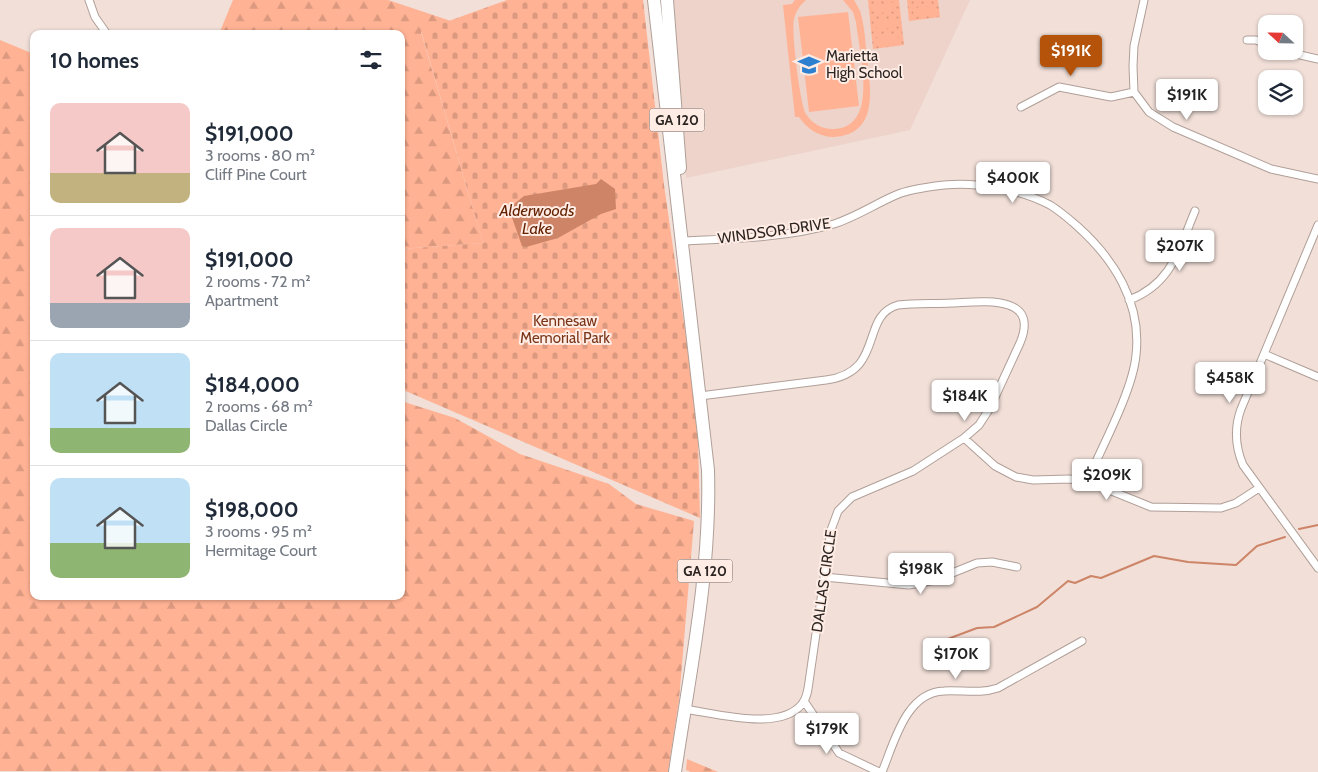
<!DOCTYPE html>
<meta charset="utf-8">
<style>
:root{--surface:#fff;--page:#f6f6f7;--text:#1f2937;--muted:#747a83;--line:#e0e1e3;--accent:#b45309}
body{margin:0;font-family:Cabin,sans-serif;background:var(--page);color:var(--text);height:100vh;display:flex;flex-direction:column;font-size:19px;white-space:nowrap}
*{box-sizing:border-box;margin:0}
p{font-size:16px;color:var(--muted)}
.icon{flex:none;width:28px;height:28px;fill:none;stroke:currentColor;stroke-width:2;stroke-linecap:round;stroke-linejoin:round}
.map{position:relative;flex:1;overflow:hidden}
.panel{position:absolute;left:30px;top:30px;width:375px;height:570px;display:flex;flex-direction:column;background:var(--surface);border-radius:10px;box-shadow:0 1px 4px #0004}
.panel>*{flex:none}
.needle{width:32px;rotate:292deg}
.buttons{position:absolute;left:1258px;top:15px;display:grid;gap:10px}
.buttons a{display:grid;place-items:center;width:45px;height:45px;border-radius:10px;background:var(--surface);box-shadow:0 1px 4px #0004;font-size:25px}
.price{position:absolute;translate:-50% -42px;padding:0 11px;border-radius:5px;background:#fff;color:#222;font-size:16px;line-height:32px;filter:drop-shadow(0 1px 2px #0008)}
.price::after{content:'';position:absolute;left:50%;top:30px;width:15px;height:11px;margin-left:-8px;background:inherit;clip-path:polygon(0 0,100% 0,50% 100%)}
.price.active{background:var(--accent);color:#fff}
ul{padding:0;list-style:none}
li{display:flex;align-items:center;gap:15px;height:125px;padding:0 20px}
li+li{border-top:1px solid var(--line)}
li span{display:grid;place-items:center;flex:none;width:140px;height:100px;border-radius:10px;color:#555}
li>.icon{margin-inline-start:auto}
span .icon{width:60px;height:60px;fill:#fffc;stroke-width:1}
li b{font-size:21px}
h2{display:flex;justify-content:space-between;align-items:center;height:60px;padding:0 20px;font-size:21px}
.map>svg:first-child{display:block}
.built{fill:#edd3c9}
.forest{fill:url(#forest-firs)}
.cemetery{fill:url(#cemetery-stones)}
.park{fill:url(#park-dots)}
.pitch{fill:#ffb294}
.water{fill:#cd8467}
.lines{fill:none;stroke-linecap:round;stroke-linejoin:round}
.stream{stroke:#cd8467;stroke-width:2}
.street-casing{stroke:#b09f98;stroke-width:9}
.highway-casing{stroke:#b09f98;stroke-width:14}
.street{stroke:#fff;stroke-width:7}
.highway{stroke:#fff;stroke-width:12}
.labels{text-anchor:middle;dominant-baseline:central;stroke-width:4;stroke-linejoin:round;paint-order:stroke}
.shield{fill:#ffece5;stroke:#6b615c;stroke-width:1}
.shield-label{font-size:14px;font-weight:bold;fill:#2c2522}
.poi-label{font-size:15px;fill:#2c2522;stroke:#ffece5;text-anchor:start}
.street-label{font-size:15px;fill:#2c2522;stroke:#ffece5}
.park-label{font-size:15px;fill:#7a3518;stroke:#ffece5}
.water-label{font-size:16px;font-style:italic;fill:#632100;stroke:#ffece5}
</style>
<div class="map">
<svg width="1318" height="772" viewBox="0 0 1318 772">
<defs>
<pattern id="forest-firs" width="22" height="20" patternUnits="userSpaceOnUse" patternTransform="scale(1.25)"><rect width="22" height="20" fill="#ffb294"/><path d="M5 1l3.5 6h-7zM16 11l3.5 6h-7z" fill="#db997f"/></pattern>
<pattern id="cemetery-stones" width="16" height="16" patternUnits="userSpaceOnUse" patternTransform="scale(1.25)"><rect width="16" height="16" fill="#ffb294"/><path d="M2 7V4a2 2 0 0 1 4 0v3zM10 15v-3a2 2 0 0 1 4 0v3z" fill="#db997f"/></pattern>
<pattern id="park-dots" width="8" height="8" patternUnits="userSpaceOnUse" patternTransform="scale(1.25)"><rect width="8" height="8" fill="#ffb294"/><path d="M2 2h.1M6 6h.1" fill="none" stroke="#db997f" stroke-width="1.8" stroke-linecap="round"/></pattern>
</defs>
<rect width="100%" height="100%" fill="#f1dfd8"/>
<path class="built" d="M674,0H970L910,130L686,178Z"/>
<path class="forest" d="M233,0H388L451,21L421,32L483,243L401,249V34H219Z
M0,40L34,54V596H401V401L455,418L520,454L609,484L636,504L694,521L679,700L668,772L0,771Z
M687,759L718,772H691L686,770Z"/>
<path class="cemetery" d="M507,0H643L664,185L688,351L698,440L700,518L401,389V249L483,243L421,31Z"/>
<path class="park" d="M868,0H899L904,45L873,49Z
M907,0H938L940,17L909,21Z"/>
<path class="pitch" d="M795,0H806C800,5 796,11 794,19C791,30 800,104 806,114C812,124 823,130 835,129C880,126 859,52 856,22L853,12L843,0H854L860,11C865,26 865,42 867,57C870,88 880,134 834,137C819,137 807,129 799,117H795L783,5L792,4Z
M894,2L895,11L875,14L874,5Z
M933,6L934,15L914,17L913,8Z
M848,12L859,106L809,112L798,17Z
M896,18L897,27L877,29L876,20Z
M898,34L899,43L878,45L877,36Z"/>
<path class="water" d="M601,179L615,189L616,209L601,214L558,238L526,247L522,246L510,212L514,204L524,196L596,184Z"/>
<g class="lines">
<path class="stream" d="M1299,529L1318,525
M929,646L977,628L994,627L1037,607L1068,581L1075,583L1091,576L1101,578L1154,556L1188,562L1236,565L1257,546L1285,537"/>
<g class="street-casing">
<path id="street" d="M89,0L95,17L107,34
M1144,0L1134,46L1133,66L1134,92L1149,112L1173,127L1271,169L1318,179
M1247,40H1256L1266,44
M1283,51L1318,59
M1021,107L1059,87L1111,97L1134,92
M1318,225L1241,409C1234,428 1235,446 1243,465L1318,568
M680,241C729,239 787,238 834,224C856,217 875,204 896,195C910,189 928,187 944,185C978,182 1020,189 1050,205C1060,211 1069,219 1077,226C1114,259 1142,303 1136,355C1133,390 1102,447 1087,481
M1129,300C1172,284 1179,249 1195,211
M1264,354L1318,377
M964,438L995,466L1016,477L1033,480L1069,479L1087,481L1151,507L1221,508L1236,503L1259,488
M824,577L909,585L935,580L977,563L992,562L1017,567
M804,701L839,753L879,772
M684,709C715,713 780,732 802,704C807,698 808,690 809,682L831,530L838,511L852,497L913,471L964,438L979,425L990,408L1020,343C1041,293 980,302 952,303C934,304 915,303 898,305C859,316 886,372 826,380L700,396
M882,772C894,743 906,692 944,691C963,690 980,694 998,688L1082,641"/>
</g>
<g class="highway-casing">
<path id="highway" d="M654,0L708,470C711,573 690,670 675,772
M667,0L680,168"/>
</g>
<use href="#street" class="street"/>
<use href="#highway" class="highway"/>
</g>
<defs>
<g id="school-bare" transform="scale(1.725)"><path d="M0-5L7-2L0 1L-7-2ZM-4 1L0 2.5L4 1V4Q0 6-4 4Z" fill="#2d80cf" stroke="#ffece5" stroke-width="2.5" paint-order="stroke"/></g>
</defs>
<g fill-rule="evenodd">
<use href="#school-bare" x="809" y="65"/>
</g>
<g class="labels">
<g class="shield">
<rect x="649.5" y="108.5" width="55" height="23" rx="4"/>
<rect x="677.5" y="559.5" width="55" height="23" rx="4"/>
</g>
<g class="shield-label">
<text x="677" y="120">GA 120</text>
<text x="705" y="571">GA 120</text>
</g>
<g class="poi-label">
<text x="826" y="56">Marietta<tspan x="826" dy="17">High School</tspan></text>
</g>
<g class="street-label">
<text transform="translate(774 231) rotate(-8)">WINDSOR DRIVE</text>
<text transform="translate(824 581) rotate(-82)">DALLAS CIRCLE</text>
</g>
<g class="park-label">
<text x="565" y="321">Kennesaw<tspan x="565" dy="17">Memorial Park</tspan></text>
</g>
<g class="water-label">
<text x="537" y="210">Alderwoods<tspan x="537" dy="18">Lake</tspan></text>
</g>
</g>
</svg>
<div class="buttons">
<a><svg class="needle" viewBox="-14 -14 28 28"><path d="M0-13l5 13h-10z" fill="#e53935"/><path d="M0 13l5-13h-10z" fill="#747a83"/></svg></a>
<a><svg class="icon" aria-label="layers" viewBox="0 0 24 24"><path d="M12 4l9 5-9 5-9-5zM3 14l9 5 9-5"/></svg></a>
</div>
<b class="price active" style="left:1071px;top:77px">$191K</b>
<b class="price" style="left:1187px;top:121px">$191K</b>
<b class="price" style="left:1013px;top:204px">$400K</b>
<b class="price" style="left:1180px;top:272px">$207K</b>
<b class="price" style="left:1230px;top:404px">$458K</b>
<b class="price" style="left:965px;top:422px">$184K</b>
<b class="price" style="left:1107px;top:501px">$209K</b>
<b class="price" style="left:921px;top:595px">$198K</b>
<b class="price" style="left:956px;top:680px">$170K</b>
<b class="price" style="left:827px;top:755px">$179K</b>
<section class="panel">
<h2>10 homes<svg class="icon" aria-label="filters" viewBox="0 0 24 24"><path d="M4 7h16M4 17h16"/><circle cx="9" cy="7" r="2"/><circle cx="15" cy="17" r="2"/></svg></h2>
<ul>
<li><span style="background:linear-gradient(#f6c9c9 70%,#c2b280 0)"><svg class="icon" aria-label="home" viewBox="0 0 24 24"><path d="M3 11l9-7 9 7M6 9v11h12V9"/></svg></span><div><b>$191,000</b><p>3 rooms · 80 m²</p><p>Cliff Pine Court</p></div></li>
<li><span style="background:linear-gradient(#f6c9c9 75%,#9aa5b1 0)"><svg class="icon" aria-label="home" viewBox="0 0 24 24"><path d="M3 11l9-7 9 7M6 9v11h12V9"/></svg></span><div><b>$191,000</b><p>2 rooms · 72 m²</p><p>Apartment</p></div></li>
<li><span style="background:linear-gradient(#bfe0f5 75%,#8fb573 0)"><svg class="icon" aria-label="home" viewBox="0 0 24 24"><path d="M3 11l9-7 9 7M6 9v11h12V9"/></svg></span><div><b>$184,000</b><p>2 rooms · 68 m²</p><p>Dallas Circle</p></div></li>
<li><span style="background:linear-gradient(#bfe0f5 65%,#8fb573 0)"><svg class="icon" aria-label="home" viewBox="0 0 24 24"><path d="M3 11l9-7 9 7M6 9v11h12V9"/></svg></span><div><b>$198,000</b><p>3 rooms · 95 m²</p><p>Hermitage Court</p></div></li>
</ul>
</section>
</div>
